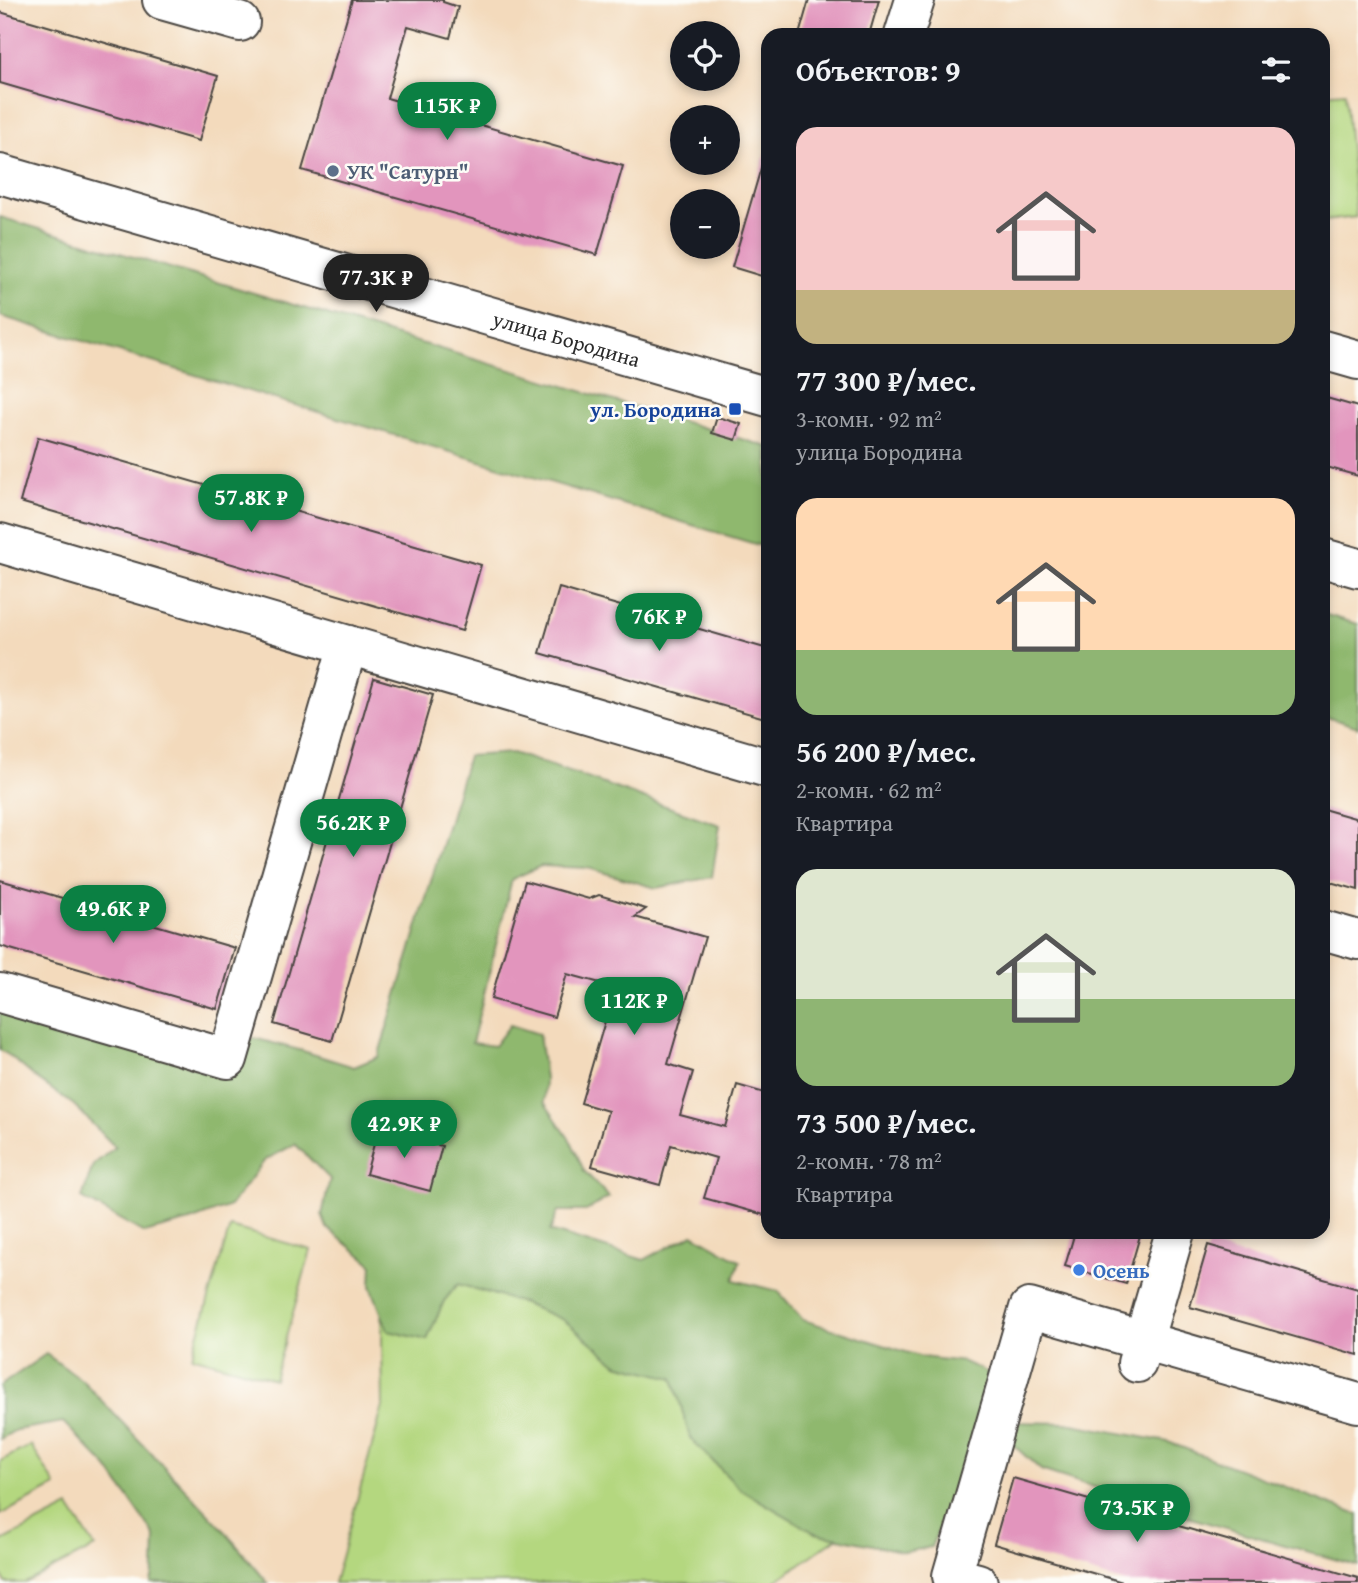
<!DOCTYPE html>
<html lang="ru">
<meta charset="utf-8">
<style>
:root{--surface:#171b24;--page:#242831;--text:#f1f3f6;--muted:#9ea1a6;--accent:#0b8043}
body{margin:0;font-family:"Gentium Book Plus",serif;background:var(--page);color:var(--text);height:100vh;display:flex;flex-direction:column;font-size:26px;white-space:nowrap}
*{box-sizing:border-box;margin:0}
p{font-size:23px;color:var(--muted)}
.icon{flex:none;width:38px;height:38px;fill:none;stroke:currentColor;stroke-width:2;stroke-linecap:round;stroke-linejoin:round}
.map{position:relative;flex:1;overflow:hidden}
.panel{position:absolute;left:761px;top:28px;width:569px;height:1211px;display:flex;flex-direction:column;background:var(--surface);border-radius:21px;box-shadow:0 4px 10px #0003}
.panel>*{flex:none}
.fabs{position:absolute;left:670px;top:21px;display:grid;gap:14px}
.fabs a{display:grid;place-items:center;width:70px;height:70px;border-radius:50%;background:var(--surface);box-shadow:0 4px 10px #0003;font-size:35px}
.price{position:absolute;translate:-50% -60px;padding:0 16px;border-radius:24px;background:var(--accent);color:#fff;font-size:23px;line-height:46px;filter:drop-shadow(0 2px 4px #0008)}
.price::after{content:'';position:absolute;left:50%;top:42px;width:21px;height:16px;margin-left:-10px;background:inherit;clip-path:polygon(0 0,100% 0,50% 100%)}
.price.selected{background:#222;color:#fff}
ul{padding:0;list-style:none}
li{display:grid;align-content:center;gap:14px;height:371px;padding:0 35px}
li span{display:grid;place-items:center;height:217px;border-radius:21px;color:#555}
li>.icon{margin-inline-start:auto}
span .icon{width:126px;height:126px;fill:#fffc;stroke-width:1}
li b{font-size:30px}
h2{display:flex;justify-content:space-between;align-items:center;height:84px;padding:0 35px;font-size:30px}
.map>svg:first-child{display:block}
.green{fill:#b4d77f;stroke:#708155;stroke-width:2}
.forest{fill:#8fb86e;stroke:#5d724c;stroke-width:2}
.building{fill:#e295bd}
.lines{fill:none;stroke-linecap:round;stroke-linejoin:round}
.minor-casing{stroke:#494541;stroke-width:42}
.minor{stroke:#fff;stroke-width:38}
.service-dot{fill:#5c6f8a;stroke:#fdfcf7;stroke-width:2.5}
.transit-dot{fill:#1a4fb4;stroke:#fdfcf7;stroke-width:2.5}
.shop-dot{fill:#3f7fe0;stroke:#fdfcf7;stroke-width:2.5}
.labels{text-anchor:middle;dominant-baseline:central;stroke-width:5;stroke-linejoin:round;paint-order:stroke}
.service-label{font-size:21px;font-weight:bold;fill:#4e5e75;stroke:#fdfcf7;text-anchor:start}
.street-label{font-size:21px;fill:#2b2b2b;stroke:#fdfcf7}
.transit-label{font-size:21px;font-weight:bold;fill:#164399;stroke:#fdfcf7;text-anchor:end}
.shop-label{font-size:21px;font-weight:bold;fill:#366cbe;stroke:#fdfcf7;text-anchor:start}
</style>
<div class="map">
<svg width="1358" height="1583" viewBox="0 0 1358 1583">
<rect width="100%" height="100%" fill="#fdfcf7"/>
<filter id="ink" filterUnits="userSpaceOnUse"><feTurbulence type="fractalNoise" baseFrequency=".0143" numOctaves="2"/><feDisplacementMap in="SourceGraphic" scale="14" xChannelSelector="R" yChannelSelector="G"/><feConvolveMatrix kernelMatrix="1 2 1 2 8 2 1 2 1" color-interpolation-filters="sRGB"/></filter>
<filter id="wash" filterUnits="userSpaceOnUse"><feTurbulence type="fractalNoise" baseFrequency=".00686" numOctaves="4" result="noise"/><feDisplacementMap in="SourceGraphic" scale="28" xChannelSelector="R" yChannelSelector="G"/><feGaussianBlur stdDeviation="1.57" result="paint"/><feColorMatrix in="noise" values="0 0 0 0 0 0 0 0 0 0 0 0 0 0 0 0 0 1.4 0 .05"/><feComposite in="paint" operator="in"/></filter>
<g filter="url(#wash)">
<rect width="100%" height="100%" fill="#f3dabc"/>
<path class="green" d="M1345,92L1356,217L1323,221V94Z
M230,1227L311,1250L274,1379L192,1356Z
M383,1254L914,1395L856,1524L773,1583H334L383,1406L382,1342Z
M31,1445L56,1486L0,1515V1461Z
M69,1507L95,1547L25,1583H6L0,1571V1542Z"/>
<path class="forest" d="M0,217L768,447V548L0,316Z
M1323,614L1358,624V727L1323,716Z
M512,753C582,775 650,801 720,825L712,877L656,888L588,868L541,866L512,879L472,1043L494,1046L510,1025L539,1034L545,1079L544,1102L572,1143L584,1171L609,1197L586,1211H558L550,1231L644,1260L693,1234L740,1261L734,1280L778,1291L803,1320L922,1357L964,1362L995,1376L969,1459L931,1547L905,1552L815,1533L740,1489L690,1438L673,1378L617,1364L564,1320L522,1303L458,1284L444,1301L427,1340L388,1331L371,1286L372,1264L327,1228L322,1215L330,1179L295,1144L265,1160L230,1206L190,1221L144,1233L82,1198L93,1165L115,1147L74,1105L37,1079L10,1056L0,1050V980L192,1067L254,1038L303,1051L354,1067L378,1057L410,952L468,756Z
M46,1354L83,1381L222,1528L268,1583H151L154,1567L155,1536L108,1468L63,1422L16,1430L0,1439V1386Z
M1016,1422L1067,1423L1168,1442L1358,1515V1566L1177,1514L1041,1470L1010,1442Z"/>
<g id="blocks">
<path class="building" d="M352,0H443V2L458,7L450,38L408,26L387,98L623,166L597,255L302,170Z
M809,0H879L869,35H799Z
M0,12L218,76L199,141L0,83Z
M768,144V278L732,267Z
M1323,397L1358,407V476L1323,466Z
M717,417L741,424L736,440L712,433Z
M38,437L481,565L462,631L20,502Z
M559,588L768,649V719L540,653Z
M374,678L433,695L332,1041L274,1024Z
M1323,809L1358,819V890L1323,880Z
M0,880L235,948L217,1009L0,946Z
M525,881L589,899L599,895L646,909L635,917L705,937L668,1064L693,1072L680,1115L725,1127L737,1085L768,1094V1216L704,1198L716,1158L671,1145L660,1185L592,1166L608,1111L581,1103L615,987L567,974L554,1017L491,999Z
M378,1129L442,1146L430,1191L366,1174Z
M1075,1232H1141L1126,1284L1065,1266Z
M1208,1245L1358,1289V1355L1190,1307Z
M1013,1478L1358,1578V1583H1126L994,1544Z"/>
</g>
</g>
<g filter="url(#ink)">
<use href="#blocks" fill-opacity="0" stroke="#494541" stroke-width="2"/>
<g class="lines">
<g class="minor-casing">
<g id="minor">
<path d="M162,0L240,22"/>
<path d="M904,35L915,0"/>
<path id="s1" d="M0,174L768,397"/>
<path d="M1323,350L1358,360"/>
<path d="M0,543L768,768"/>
<path d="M1323,558L1358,568"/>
<path d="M1323,930L1358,940"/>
<path d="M0,993L228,1059L348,645"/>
<path d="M1137,1363L1175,1232"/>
<path d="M978,1583L952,1576L1029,1308L1358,1403"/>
</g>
</g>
<use href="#minor" class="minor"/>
</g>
</g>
<circle class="service-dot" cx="333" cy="171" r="7"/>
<rect class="transit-dot" x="728" y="402" width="14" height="14" rx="3.5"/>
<circle class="shop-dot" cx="1079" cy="1270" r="7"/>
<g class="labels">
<g class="service-label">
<text x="347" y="171">УК "Сатурн"</text>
</g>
<g class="street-label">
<text stroke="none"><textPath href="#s1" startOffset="590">улица Бородина</textPath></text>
</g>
<g class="transit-label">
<text x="721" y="409">ул. Бородина</text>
</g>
<g class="shop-label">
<text x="1093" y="1270">Осень</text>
</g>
</g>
</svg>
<div class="fabs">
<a><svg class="icon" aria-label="locate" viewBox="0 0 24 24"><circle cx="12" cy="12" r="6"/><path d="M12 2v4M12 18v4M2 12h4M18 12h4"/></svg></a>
<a>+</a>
<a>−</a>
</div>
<b class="price" style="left:447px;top:142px">115K ₽</b>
<b class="price selected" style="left:376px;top:314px">77.3K ₽</b>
<b class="price" style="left:251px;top:534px">57.8K ₽</b>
<b class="price" style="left:659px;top:653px">76K ₽</b>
<b class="price" style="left:353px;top:859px">56.2K ₽</b>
<b class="price" style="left:113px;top:945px">49.6K ₽</b>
<b class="price" style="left:634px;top:1037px">112K ₽</b>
<b class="price" style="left:404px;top:1160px">42.9K ₽</b>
<b class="price" style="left:1137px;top:1544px">73.5K ₽</b>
<section class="panel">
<h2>Объектов: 9<svg class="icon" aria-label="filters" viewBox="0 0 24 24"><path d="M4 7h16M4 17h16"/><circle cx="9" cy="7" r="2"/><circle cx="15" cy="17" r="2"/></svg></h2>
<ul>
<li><span style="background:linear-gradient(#f6c9c9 75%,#c2b280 0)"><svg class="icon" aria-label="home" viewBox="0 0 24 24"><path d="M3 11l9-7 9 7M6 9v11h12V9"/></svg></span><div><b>77 300 ₽/мес.</b><p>3-комн. · 92 m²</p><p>улица Бородина</p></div></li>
<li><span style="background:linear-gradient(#ffd9b3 70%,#8fb573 0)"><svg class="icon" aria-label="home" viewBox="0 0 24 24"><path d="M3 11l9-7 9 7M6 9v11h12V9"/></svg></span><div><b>56 200 ₽/мес.</b><p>2-комн. · 62 m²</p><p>Квартира</p></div></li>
<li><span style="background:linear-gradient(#dfe7d0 60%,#8fb573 0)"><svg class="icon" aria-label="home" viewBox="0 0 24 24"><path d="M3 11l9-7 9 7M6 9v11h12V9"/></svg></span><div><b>73 500 ₽/мес.</b><p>2-комн. · 78 m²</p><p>Квартира</p></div></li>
</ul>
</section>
</div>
